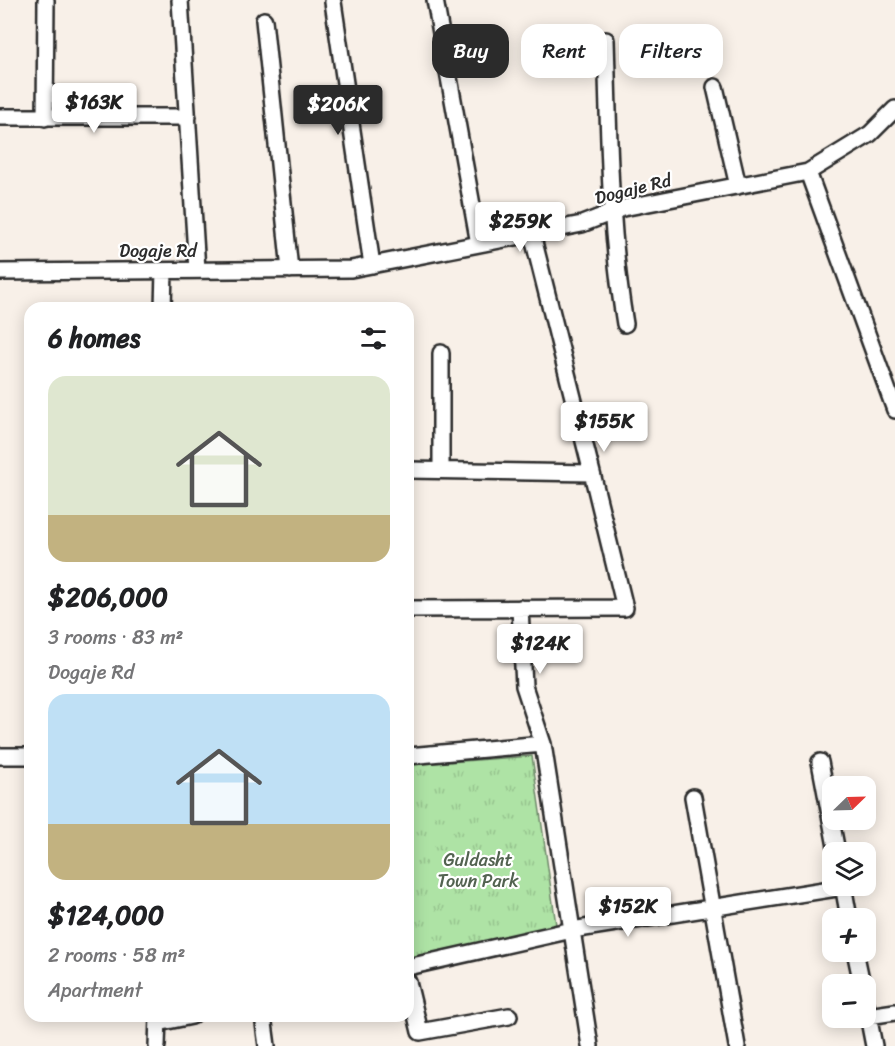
<!DOCTYPE html>
<meta charset="utf-8">
<style>
:root{--surface:#fff;--page:#f2f2f2;--text:#202124;--muted:#757577;--accent:#2b2b2b}
body{margin:0;font-family:Sriracha,sans-serif;background:var(--page);color:var(--text);height:100vh;display:flex;flex-direction:column;font-size:22px;white-space:nowrap}
*{box-sizing:border-box;margin:0}
p{font-size:20px;color:var(--muted)}
.icon{flex:none;width:33px;height:33px;fill:none;stroke:currentColor;stroke-width:2;stroke-linecap:round;stroke-linejoin:round}
.map{position:relative;flex:1;overflow:hidden}
.drawer{position:absolute;left:24px;top:302px;width:390px;height:720px;display:flex;flex-direction:column;background:var(--surface);border-radius:18px;box-shadow:0 3px 15px #0003}
.drawer>*{flex:none}
.top-card{position:absolute;left:432px;top:24px;width:372px;height:54px;display:flex;gap:12px}
.needle{width:39px;rotate:67deg}
.buttons{position:absolute;left:822px;top:776px;display:grid;gap:12px}
.buttons a{display:grid;place-items:center;width:54px;height:54px;border-radius:12px;background:var(--surface);box-shadow:0 3px 15px #0003;font-size:30px}
.price{position:absolute;translate:-50% -51px;padding:0 14px;border-radius:6px;background:#fff;color:#222;font-size:20px;line-height:39px;filter:drop-shadow(0 2px 3px #0008)}
.price::after{content:'';position:absolute;left:50%;top:36px;width:18px;height:14px;margin-left:-9px;background:inherit;clip-path:polygon(0 0,100% 0,50% 100%)}
.price.selected{background:var(--accent);color:#fff}
ul{padding:0;list-style:none}
li{display:grid;align-content:center;gap:12px;height:318px;padding:0 24px}
li span{display:grid;place-items:center;height:186px;border-radius:18px;color:#555}
li>.icon{margin-inline-start:auto}
span .icon{width:108px;height:108px;fill:#fffc;stroke-width:1}
li b{font-size:26px}
h2{display:flex;justify-content:space-between;align-items:center;height:72px;padding:0 24px;font-size:26px}
.chip{padding:0 21px;border-radius:18px;background:var(--surface);box-shadow:0 3px 15px #0003;font-size:21px;line-height:54px}
.chip.selected{background:var(--accent);color:#fff}
.map>svg:first-child{display:block}
.grass{fill:url(#grass-tufts);stroke:#6c8768;stroke-width:1.5}
.lines{fill:none;stroke-linecap:round;stroke-linejoin:round}
.minor-casing{stroke:#2b2b2b;stroke-width:20}
.minor{stroke:#fff;stroke-width:15}
.labels{text-anchor:middle;dominant-baseline:central;stroke-width:4.5;stroke-linejoin:round;paint-order:stroke}
.street-label{font-size:18px;fill:#2b2b2b;stroke:#fff}
.park-label{font-size:18px;fill:#526250;stroke:#fff}
</style>
<div class="map">
<svg width="895" height="1046" viewBox="0 0 895 1046">
<defs>
<pattern id="grass-tufts" width="24" height="20" patternUnits="userSpaceOnUse" patternTransform="scale(1.5)"><rect width="24" height="20" fill="#aee3a5"/><path d="M3 7l-1-3M5 7V3M7 7l1-3M15 17l-1-3M17 17v-4M19 17l1-3" fill="none" stroke="#96c38e"/></pattern>
</defs>
<rect width="100%" height="100%" fill="#f8f0e8"/>
<filter id="ink" filterUnits="userSpaceOnUse"><feTurbulence type="fractalNoise" baseFrequency=".0167" numOctaves="2"/><feDisplacementMap in="SourceGraphic" scale="12" xChannelSelector="R" yChannelSelector="G"/><feConvolveMatrix kernelMatrix="1 2 1 2 8 2 1 2 1" color-interpolation-filters="sRGB"/></filter>
<g filter="url(#ink)">
<path class="grass" d="M532,756L556,925L408,958V765Z"/>
<g class="lines">
<g class="minor-casing">
<path id="minor" d="M180,0L197,270
M435,0L479,244
M333,2L372,265
M264,20L290,270
M606,40C609,136 609,228 625,324
M715,87L738,186
M0,117H188
M45,118L46,0
M808,172L870,134L895,109
M0,272L351,269L582,224L623,208L808,172L895,410
M163,308L164,271
M408,470L592,473L532,234
M441,470V353
M520,608L524,686L543,744L590,1046
M408,609L625,608L592,473
M0,756H30
M408,756L543,744
M820,762L837,852
M693,797L737,1046
M843,885L849,918
M855,951L862,984
M408,967L572,930L843,887
M408,982L420,1032L509,1016
M866,1005L874,1046
M263,1016L267,1046
M868,1016L895,1012
M158,1023L192,1016
M157,1046L158,1016"/>
</g>
<use href="#minor" class="minor"/>
</g>
</g>
<g class="labels">
<g class="street-label">
<text transform="translate(633 189) rotate(-14)">Dogaje Rd</text>
<text x="158" y="251">Dogaje Rd</text>
</g>
<g class="park-label">
<text x="478" y="860">Guldasht<tspan x="478" dy="21">Town Park</tspan></text>
</g>
</g>
</svg>
<div class="buttons">
<a><svg class="needle" viewBox="-14 -14 28 28"><path d="M0-13l5 13h-10z" fill="#e53935"/><path d="M0 13l5-13h-10z" fill="#757577"/></svg></a>
<a><svg class="icon" aria-label="layers" viewBox="0 0 24 24"><path d="M12 4l9 5-9 5-9-5zM3 14l9 5 9-5"/></svg></a>
<a>+</a>
<a>−</a>
</div>
<b class="price" style="left:94px;top:134px">$163K</b>
<b class="price selected" style="left:338px;top:136px">$206K</b>
<b class="price" style="left:520px;top:253px">$259K</b>
<b class="price" style="left:604px;top:453px">$155K</b>
<b class="price" style="left:540px;top:675px">$124K</b>
<b class="price" style="left:628px;top:938px">$152K</b>
<div class="top-card">
<a class="chip selected">Buy</a>
<a class="chip">Rent</a>
<a class="chip">Filters</a>
</div>
<section class="drawer">
<h2>6 homes<svg class="icon" aria-label="filters" viewBox="0 0 24 24"><path d="M4 7h16M4 17h16"/><circle cx="9" cy="7" r="2"/><circle cx="15" cy="17" r="2"/></svg></h2>
<ul>
<li><span style="background:linear-gradient(#dfe7d0 75%,#c2b280 0)"><svg class="icon" aria-label="home" viewBox="0 0 24 24"><path d="M3 11l9-7 9 7M6 9v11h12V9"/></svg></span><div><b>$206,000</b><p>3 rooms · 83 m²</p><p>Dogaje Rd</p></div></li>
<li><span style="background:linear-gradient(#bfe0f5 70%,#c2b280 0)"><svg class="icon" aria-label="home" viewBox="0 0 24 24"><path d="M3 11l9-7 9 7M6 9v11h12V9"/></svg></span><div><b>$124,000</b><p>2 rooms · 58 m²</p><p>Apartment</p></div></li>
</ul>
</section>
</div>
